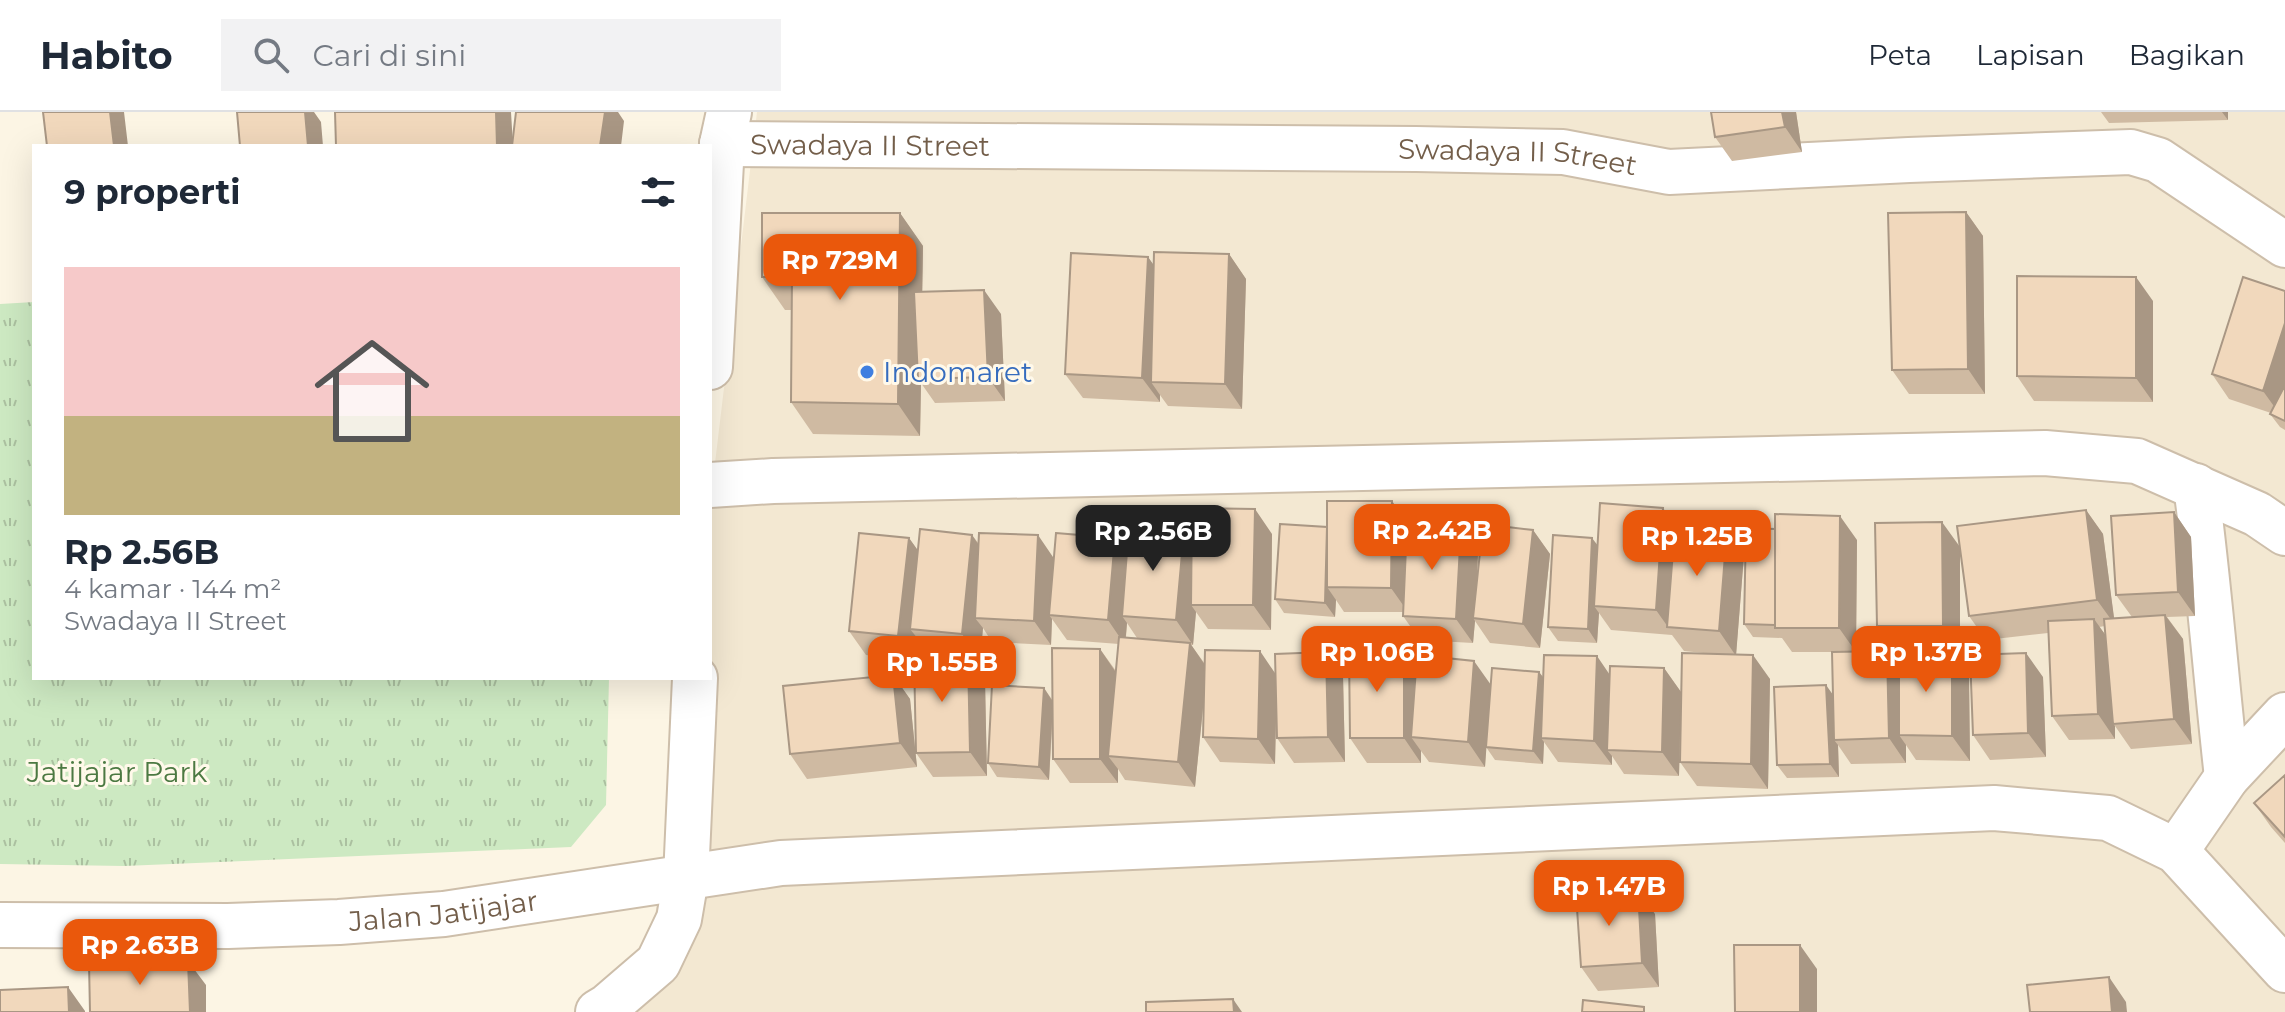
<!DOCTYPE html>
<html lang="id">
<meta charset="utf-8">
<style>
:root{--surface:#fff;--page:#f2f2f3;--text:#1f2937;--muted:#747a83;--line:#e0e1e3;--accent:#ea580c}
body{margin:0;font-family:Montserrat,sans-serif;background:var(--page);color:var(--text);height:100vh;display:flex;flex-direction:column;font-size:30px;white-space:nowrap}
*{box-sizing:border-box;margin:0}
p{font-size:26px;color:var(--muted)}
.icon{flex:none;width:44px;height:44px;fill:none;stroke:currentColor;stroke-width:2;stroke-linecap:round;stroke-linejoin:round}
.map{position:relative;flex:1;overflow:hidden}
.sheet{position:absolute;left:32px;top:32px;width:680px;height:536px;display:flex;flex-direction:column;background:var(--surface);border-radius:0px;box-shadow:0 8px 32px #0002}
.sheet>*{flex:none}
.price{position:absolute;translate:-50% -68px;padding:0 18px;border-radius:16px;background:var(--accent);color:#fff;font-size:26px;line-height:52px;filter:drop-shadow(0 2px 4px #0008)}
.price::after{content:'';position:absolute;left:50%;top:48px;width:24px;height:18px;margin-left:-12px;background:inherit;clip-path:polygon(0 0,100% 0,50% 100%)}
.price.current{background:#222;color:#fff}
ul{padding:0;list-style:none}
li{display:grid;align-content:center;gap:16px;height:424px;padding:0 32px}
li+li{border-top:2px solid var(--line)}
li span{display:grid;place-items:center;height:248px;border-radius:0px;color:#555}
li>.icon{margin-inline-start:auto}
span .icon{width:144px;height:144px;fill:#fffc;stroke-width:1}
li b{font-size:34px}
h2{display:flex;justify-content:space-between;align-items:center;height:96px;padding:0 32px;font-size:34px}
header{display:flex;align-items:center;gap:48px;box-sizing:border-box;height:112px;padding:0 40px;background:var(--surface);border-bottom:2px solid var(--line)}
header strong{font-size:38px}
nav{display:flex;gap:44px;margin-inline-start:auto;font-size:28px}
.search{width:560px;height:72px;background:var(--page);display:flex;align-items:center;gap:20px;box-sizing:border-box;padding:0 28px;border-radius:0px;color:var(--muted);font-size:30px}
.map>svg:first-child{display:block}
.residential{fill:#f3e8d2}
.grass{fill:url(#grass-tufts)}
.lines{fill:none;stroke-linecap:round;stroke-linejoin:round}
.minor-casing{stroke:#cdbeaa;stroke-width:48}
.minor{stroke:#fff;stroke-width:44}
.wall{fill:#cfbaa2;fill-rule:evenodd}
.shaded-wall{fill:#a99784}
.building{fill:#f1d8bc;stroke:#a99784;stroke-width:2}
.shop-dot{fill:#3f7fe0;stroke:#fff9ea;stroke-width:3}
.labels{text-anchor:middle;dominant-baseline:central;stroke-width:6;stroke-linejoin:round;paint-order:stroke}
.street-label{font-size:28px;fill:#735e4a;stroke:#fff9ea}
.shop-label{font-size:28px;fill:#366cbe;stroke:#fff9ea;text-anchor:start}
.park-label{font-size:28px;fill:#4c7942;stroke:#fff9ea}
</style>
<header>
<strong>Habito</strong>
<div class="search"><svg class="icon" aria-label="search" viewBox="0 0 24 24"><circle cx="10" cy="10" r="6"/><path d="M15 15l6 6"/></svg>Cari di sini</div>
<nav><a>Peta</a><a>Lapisan</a><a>Bagikan</a></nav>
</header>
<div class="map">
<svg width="2285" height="900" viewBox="0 0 2285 900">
<defs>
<pattern id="grass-tufts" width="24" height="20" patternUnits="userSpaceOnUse" patternTransform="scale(2)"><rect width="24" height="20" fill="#cde9c2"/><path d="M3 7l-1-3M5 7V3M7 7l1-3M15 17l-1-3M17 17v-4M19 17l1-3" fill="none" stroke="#abc0a0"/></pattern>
</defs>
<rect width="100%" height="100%" fill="#fcf5e4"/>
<path class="residential" d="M757,0H2285V900H616L642,892L686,594L710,566V393Z"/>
<path class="grass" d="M34,190V566H609L606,693L571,735L124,754L0,752V192Z"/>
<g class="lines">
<g class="minor-casing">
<g id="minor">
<path id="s1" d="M722,32L1416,37L1563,40L1669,60L1909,48L2131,40L2158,48L2285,133"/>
<path d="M710,255L722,32L729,0"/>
<path d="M710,373L773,369L2045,341L2137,349L2257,402L2285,421"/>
<path d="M2196,374C2209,470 2216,568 2227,665"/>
<path d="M2176,739L2227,665L2285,603"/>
<path id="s2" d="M0,813L228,814L339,810L444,802L781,751L1994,696L2108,706L2176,739L2285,858"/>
<path d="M598,900L608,894L658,851L679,807L686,766L695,566"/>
</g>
</g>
<use href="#minor" class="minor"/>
</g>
<path class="wall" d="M1711,0H1796L1802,40L1732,49L1715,25Z
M2101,0H2228V8L2109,11Z
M1966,100L1983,124L1985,282H1909L1892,258Z
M900,101L923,134L922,179L1001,202L1005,289L935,291L921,271L920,324L813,322L791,290L792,198H785L762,165Z
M1229,142L1246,167L1242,297L1168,294L1160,283V290L1083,286L1065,262L1148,145L1154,154Z
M2285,179V318L2280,315L2270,302L2271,301L2229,287L2212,262Z
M2153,189V290L2034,289L2017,264Z
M2086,398L2103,422L2114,507L2132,505L2116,483L2174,400L2191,425L2195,504L2167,505L2183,527L2192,632L2131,637L2115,614V627L2069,628L2052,604L2048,521L1986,528L1969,504ZM2105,514L2106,524L2099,515Z
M1875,411L1960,538L1894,539L1877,514Z
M1408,412L1461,416L1478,441L1477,469L1533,418L1550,442L1540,536L1490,531L1475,509L1473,531L1420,528L1403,504V500H1344L1336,488L1335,505L1284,501L1275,487L1327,415Z
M1675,414L1744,443L1736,542L1770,567L1768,677L1697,674L1680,650L1713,542L1684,539L1672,523L1611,518L1599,501L1597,531L1558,529L1548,515L1597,433Z
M1272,422L1271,518L1208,517L1196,500L1193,533H1191L1205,552L1275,562L1326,540L1343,564L1345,650L1294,651L1277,626L1276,603L1275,652L1220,650L1203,625L1204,587L1195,675L1125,668L1118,657V671H1070L1053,647V599L1049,668L997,665L988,651L1044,576L1053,589L1100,537L1116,559L1119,532L1067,528L1052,507L1051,533L992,530L983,516L980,547L969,546L985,569L987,664L933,665L916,641L914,549L866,543L849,519L909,426L918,439L972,423L979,432L1054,447L1127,442L1192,430ZM1127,511L1137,526L1126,525ZM918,527L927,541L956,544L915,545Z
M1857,428L1856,539H1887L1899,555L1969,564L1970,649L1916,648L1906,633V651L1851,652L1838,633L1839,665L1787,666L1777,653L1833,583L1832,540H1792L1782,526L1753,525L1744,512Z
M1404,539L1416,557L1491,573L1539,560L1543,565L1610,563L1664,556L1681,580L1679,664L1624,662L1612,644V653L1558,650L1544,630L1543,652L1495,648L1486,635L1485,655L1429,650L1421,639V651H1367L1350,626Z
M893,563L910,587L917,655L807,667L790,642Z
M2043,565L2046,645L1990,648L1973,623Z
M2285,663V731L2271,715L2254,691Z
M1655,802L1659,875L1598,879L1581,855Z"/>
<path class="shaded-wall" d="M110,0H124L128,34H114Z
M305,0H314L321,10L323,34H308Z
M496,0H511L513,34H497Z
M605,0H618L624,9L621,34H600Z
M1782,0H1796L1802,40L1785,15Z
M2222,0H2228V8Z
M1966,100L1983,124L1985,282L1968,257Z
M900,101L923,134L921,266L918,267L921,271L920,324L898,292Z
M1229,142L1246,167L1242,297L1225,272Z
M1148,145L1165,169L1151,270L1160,283V290L1142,266Z
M2136,165L2153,189V290L2136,266Z
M984,178L1001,202L1005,289L988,265Z
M2285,211V290L2281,304L2263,279Z
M1392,389L1409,413L1408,500L1391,476Z
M1663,396L1680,420L1668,515L1656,498Z
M1255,397L1272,422L1271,518L1253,493Z
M2086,398L2103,422L2115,513L2097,488Z
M2174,400L2191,425L2195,504L2178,480Z
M1840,404L1857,428L1856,540L1839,516Z
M1942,410L1960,435V538L1943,514Z
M1330,415L1327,475L1336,488L1335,505L1325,491Z
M1461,416L1478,441L1475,507L1473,506L1475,509L1473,531L1456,507Z
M1533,418L1550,442L1540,536L1523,512Z
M1727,418L1744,443L1736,544L1719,519Z
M1184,419L1202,444L1191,493L1196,500L1193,533L1176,508Z
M972,423L989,448L975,506L983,516L980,547L962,522Z
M1038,423L1055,448L1049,503L1052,507L1051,533L1034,509Z
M909,426L927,451L910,517L918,527L915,549L898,524Z
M1115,426L1132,450L1122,504L1127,511L1125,533L1108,508Z
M1592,426L1602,439L1594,494L1599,501L1597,531L1588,517Z
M2165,503L2183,527L2192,632L2174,607Z
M2094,507L2112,532L2113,612L2115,614V627L2098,602Z
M1190,531L1207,556L1195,675L1178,650Z
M1100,537L1117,562L1108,644L1118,657V671L1100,647Z
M1260,539L1277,564L1275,652L1258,627Z
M1404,539L1421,564L1411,625L1421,639V651L1404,626Z
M1887,539L1904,563L1899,623L1906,633V651L1889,626Z
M1326,540L1343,564L1345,650L1328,625Z
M1952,540L1969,564L1970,649L1952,624Z
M2026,541L2043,565L2046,645L2028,621Z
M1753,543L1770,567L1768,677L1751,652Z
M968,544L985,569L987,664L970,640Z
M1597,544L1614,569L1607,638L1612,644V653L1594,629Z
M1474,549L1491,573L1485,655L1468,630Z
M1664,556L1681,580L1679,664L1662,640Z
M1539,560L1549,573L1541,626L1544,630L1543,652L1533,639Z
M893,563L910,587L917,655L900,631Z
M1826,573L1836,587L1834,628L1838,633L1839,665L1830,652Z
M1044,576L1053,590L1049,668L1039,655Z
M1638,778L1655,802L1659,875L1642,851Z
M1800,833L1817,857V900H1800Z
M188,849L206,873V900H190Z
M2109,865L2126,890L2127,900H2112Z
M68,875L85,899V900H69Z
M1233,887L1242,900H1234Z"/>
<path class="building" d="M43,0H110L114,34H47Z
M237,0H305L308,34H240Z
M335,0H496L497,34H336Z
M516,0H605L600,34H512Z
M1711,0H1782L1785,15L1715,25Z
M1966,100L1968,257L1892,258L1888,101Z
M762,101H900L898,292L791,290L792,165H762Z
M1154,140L1229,142L1225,272L1151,270Z
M1071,141L1148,145L1142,266L1065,262Z
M2017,164L2136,165V266L2017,264Z
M2243,165L2285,179V211L2263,279L2212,262Z
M984,178L988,265L918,267L914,180Z
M2285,273V309L2270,302Z
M1327,389H1392L1391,476L1327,475Z
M1600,391L1663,396L1656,498L1594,494Z
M1192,396L1255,397L1253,493H1191Z
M2086,398L2097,488L1969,504L1957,414Z
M2174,400L2178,480L2116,483L2111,404Z
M1775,402L1840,404L1839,516H1775Z
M1942,410L1943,514H1877L1875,411Z
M1280,412L1327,415L1325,491L1275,487Z
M1407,412L1461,416L1456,507L1403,504Z
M1483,412L1533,418L1523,512L1473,506Z
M1129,414L1184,419L1176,508L1122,504Z
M1675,414L1727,418L1719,519L1667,515Z
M1746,416L1775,417V513L1744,512Z
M920,417L972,423L962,522L910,517Z
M859,421L909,426L898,524L849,519Z
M979,421L1038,423L1034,509L975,506Z
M1056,421L1115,426L1108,508L1049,503Z
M1553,423L1592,426L1588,517L1548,515Z
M2165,503L2174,607L2113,612L2104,507Z
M2094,507L2098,602L2052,604L2048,509Z
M1119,525L1190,531L1178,650L1108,644Z
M1052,536L1100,537V647H1053Z
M1205,538L1260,539L1258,627L1203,625Z
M1349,539H1404V626H1350Z
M1887,539L1889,626L1834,628L1832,540Z
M1326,540L1328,625L1277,626L1275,542Z
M1899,540H1952V624L1899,623Z
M1682,541L1753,543L1751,652L1680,650Z
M2026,541L2028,621L1973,623L1970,543Z
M1417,543L1474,549L1468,630L1411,625Z
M1544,543L1597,544L1594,629L1541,626Z
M968,544L970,640L916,641L914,545Z
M1610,554L1664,556L1662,640L1607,638Z
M1492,556L1539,560L1533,639L1486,635Z
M893,563L900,631L790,642L783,574Z
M992,573L1044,576L1039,655L988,651Z
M1826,573L1830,652L1777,653L1774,575Z
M2285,663V725L2254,691Z
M1638,778L1642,851L1581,855L1576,782Z
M1734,833H1800V900H1735Z
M188,849L190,900H90L89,851Z
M2109,865L2112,900H2030L2027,873Z
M68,875L69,900H0V878Z
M1233,887L1234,900H1146V890Z
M1583,888L1644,895V900H1582Z"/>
<circle class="shop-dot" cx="867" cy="260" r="8"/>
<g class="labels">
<g class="street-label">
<text stroke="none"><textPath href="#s1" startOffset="148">Swadaya II Street</textPath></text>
<text stroke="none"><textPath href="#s1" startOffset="796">Swadaya II Street</textPath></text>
<text stroke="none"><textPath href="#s2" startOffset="444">Jalan Jatijajar</textPath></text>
</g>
<g class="shop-label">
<text x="883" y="260">Indomaret</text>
</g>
<g class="park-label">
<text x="117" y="660">Jatijajar Park</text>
</g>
</g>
</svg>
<b class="price" style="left:840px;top:190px">Rp 729M</b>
<b class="price" style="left:1432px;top:460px">Rp 2.42B</b>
<b class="price current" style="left:1153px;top:461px">Rp 2.56B</b>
<b class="price" style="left:1697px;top:466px">Rp 1.25B</b>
<b class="price" style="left:1377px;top:582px">Rp 1.06B</b>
<b class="price" style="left:1926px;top:582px">Rp 1.37B</b>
<b class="price" style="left:942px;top:592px">Rp 1.55B</b>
<b class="price" style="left:1609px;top:816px">Rp 1.47B</b>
<b class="price" style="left:140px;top:875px">Rp 2.63B</b>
<section class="sheet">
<h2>9 properti<svg class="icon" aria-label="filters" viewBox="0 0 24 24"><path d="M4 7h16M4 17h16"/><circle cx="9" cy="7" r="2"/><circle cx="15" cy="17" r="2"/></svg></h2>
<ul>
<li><span style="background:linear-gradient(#f6c9c9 60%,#c2b280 0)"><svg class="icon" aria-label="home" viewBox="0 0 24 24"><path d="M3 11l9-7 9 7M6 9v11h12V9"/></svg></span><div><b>Rp 2.56B</b><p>4 kamar · 144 m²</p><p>Swadaya II Street</p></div></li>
</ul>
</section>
</div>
